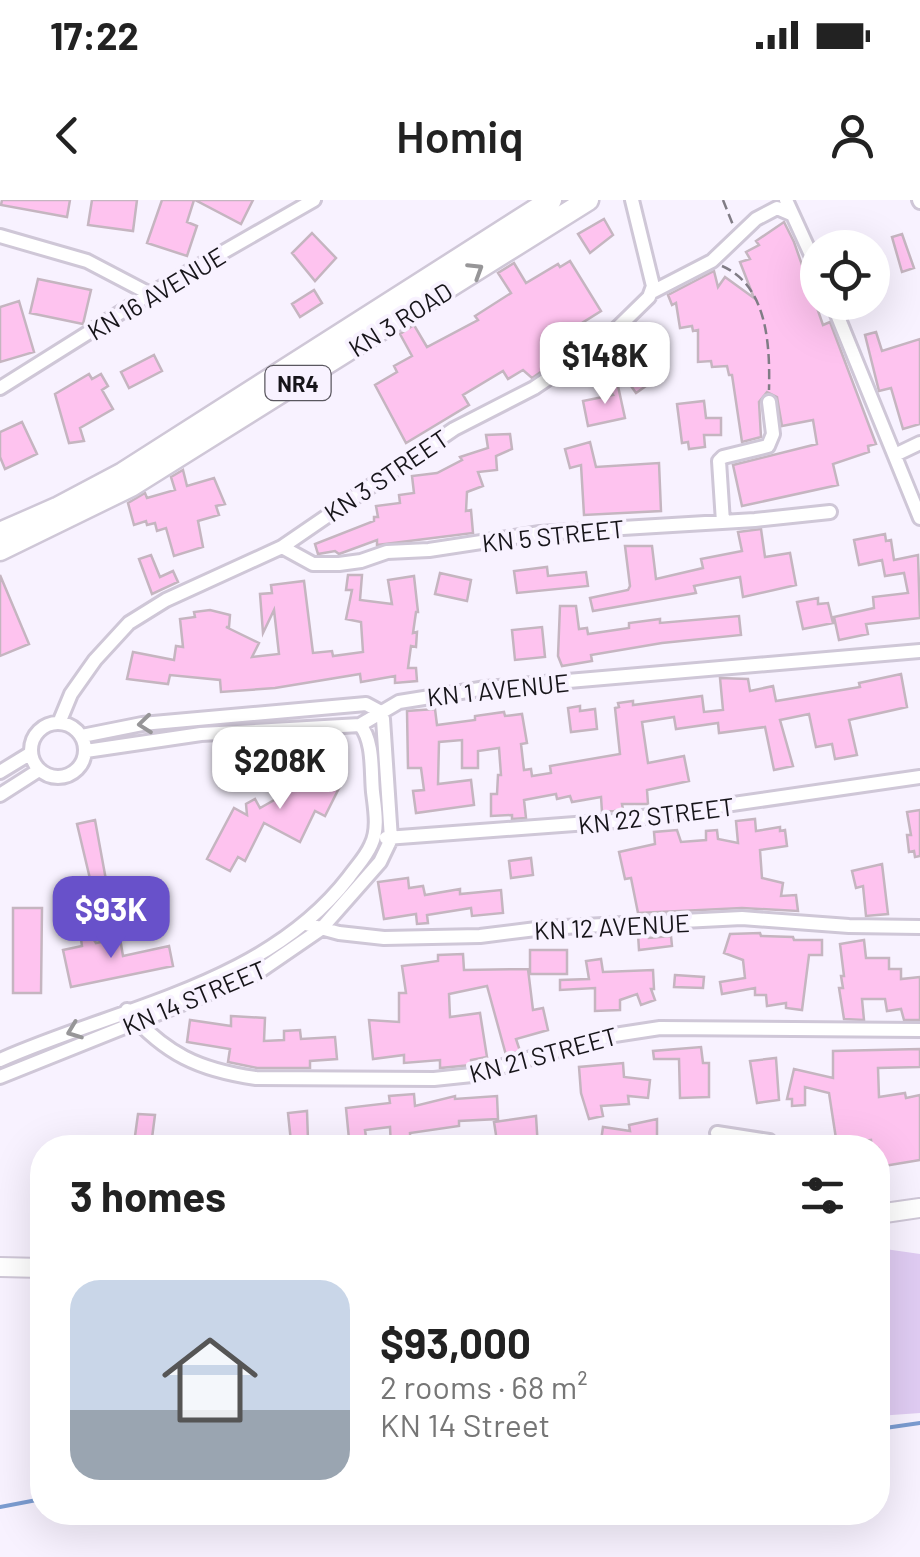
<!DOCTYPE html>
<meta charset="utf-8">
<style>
:root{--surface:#fff;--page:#f2f2f2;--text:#222;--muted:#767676;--accent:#6851ca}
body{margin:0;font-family:Barlow,sans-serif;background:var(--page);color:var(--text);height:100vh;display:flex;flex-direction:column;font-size:38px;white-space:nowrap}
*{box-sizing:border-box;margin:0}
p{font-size:32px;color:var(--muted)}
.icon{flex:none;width:55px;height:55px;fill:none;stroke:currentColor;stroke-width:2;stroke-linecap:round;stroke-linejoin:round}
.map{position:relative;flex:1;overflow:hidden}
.sheet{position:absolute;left:30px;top:935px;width:860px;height:390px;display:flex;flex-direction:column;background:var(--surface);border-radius:40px;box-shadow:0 10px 40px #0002}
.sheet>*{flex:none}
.fabs{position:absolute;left:800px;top:30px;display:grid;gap:20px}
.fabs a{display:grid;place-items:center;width:90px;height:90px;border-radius:50%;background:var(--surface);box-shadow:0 10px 40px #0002;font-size:50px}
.price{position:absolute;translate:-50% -85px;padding:0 22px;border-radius:20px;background:#fff;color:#222;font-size:32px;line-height:65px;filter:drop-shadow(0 2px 5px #0008)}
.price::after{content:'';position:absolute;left:50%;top:60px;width:30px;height:22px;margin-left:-15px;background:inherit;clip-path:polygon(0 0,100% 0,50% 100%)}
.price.active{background:var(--accent);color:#fff}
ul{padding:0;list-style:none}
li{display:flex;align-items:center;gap:30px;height:250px;padding:0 40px}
li span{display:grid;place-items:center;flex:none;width:280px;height:200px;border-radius:30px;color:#555}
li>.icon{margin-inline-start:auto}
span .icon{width:120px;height:120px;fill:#fffc;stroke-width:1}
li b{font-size:42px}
h2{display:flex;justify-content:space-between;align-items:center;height:120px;padding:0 40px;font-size:42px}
.status{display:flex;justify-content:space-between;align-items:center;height:70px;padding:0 50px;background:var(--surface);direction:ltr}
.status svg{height:28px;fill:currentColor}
header{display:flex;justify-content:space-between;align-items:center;height:130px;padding:0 40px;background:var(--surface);font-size:45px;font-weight:600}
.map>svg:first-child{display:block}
.green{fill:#e0ccf3}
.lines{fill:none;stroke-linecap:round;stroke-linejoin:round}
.stream{stroke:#7b9cd1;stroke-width:4}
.building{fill:#fec3ef;stroke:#c5b5c0;stroke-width:2.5}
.minor-casing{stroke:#cfc7d7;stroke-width:18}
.major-casing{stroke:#cfc7d7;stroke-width:22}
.highway-casing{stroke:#cfc7d7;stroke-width:25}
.path{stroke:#807c85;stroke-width:2.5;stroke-dasharray:10 5;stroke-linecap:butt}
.minor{stroke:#fff;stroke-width:12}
.major{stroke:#fff;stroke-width:18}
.highway{stroke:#fff;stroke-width:20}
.oneway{stroke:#979698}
.labels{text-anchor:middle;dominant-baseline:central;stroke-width:8;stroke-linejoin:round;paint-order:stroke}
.shield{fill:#f8f2ff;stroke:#5a575f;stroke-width:2.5}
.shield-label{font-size:22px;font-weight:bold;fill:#17151a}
.street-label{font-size:25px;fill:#17151a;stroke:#f8f2ff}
</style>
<div class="status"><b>17:22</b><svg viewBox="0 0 49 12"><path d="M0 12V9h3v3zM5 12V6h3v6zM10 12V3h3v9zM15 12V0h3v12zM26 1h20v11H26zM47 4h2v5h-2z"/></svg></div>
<header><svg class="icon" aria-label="back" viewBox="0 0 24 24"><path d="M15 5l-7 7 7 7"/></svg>Homiq<svg class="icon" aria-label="person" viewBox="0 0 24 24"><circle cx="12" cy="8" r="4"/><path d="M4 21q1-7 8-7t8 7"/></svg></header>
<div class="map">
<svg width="920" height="1357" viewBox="0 0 920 1357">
<rect width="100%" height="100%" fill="#f8f2ff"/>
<path class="green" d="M878,1048L920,1054V1213L878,1216Z"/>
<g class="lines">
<path class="stream" d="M878,1229L920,1223
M0,1307L42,1299"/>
</g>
<path class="building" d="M2,0H70L67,17L1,5Z
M92,0H137L133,31L88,25Z
M162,0H194L187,22L197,26L187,56L147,43Z
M195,0H253L241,24Z
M604,19L613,35L590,53L578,34Z
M784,22L794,42L823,125L830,122L876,244L868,246L869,252L833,264L838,285L742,306L733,265L817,244L813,220L782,226L777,197L767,192L759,202L761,237L742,242L732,175H729L727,166L712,167L711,161L698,162V130L693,131L692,126L680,128L676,103L672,105L668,95L714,71L718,87L725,77L754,98L740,62L750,59L746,52L759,45L756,41Z
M312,33L336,58L315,81L292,53Z
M902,34L914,68L902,72L892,37Z
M570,61L601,111L558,138L562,145L544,157L545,169L532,178L523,170L508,179L503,171L463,195L469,205L406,243L375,185L397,172L394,166L412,156L400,134L414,125L427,147L478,120L475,116L511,93L498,73L514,63L526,83L558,64L560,67Z
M38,79L91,90L83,124L30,113Z
M314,90L322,103L300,117L292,104Z
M19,101L34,152L0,162V107Z
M876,132L882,151L920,139V224L903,229L891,188L879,191L865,135Z
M631,147L656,179L636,193L612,159Z
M154,155L162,171L129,188L121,172Z
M89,174L92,179L101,174L108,186L102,190L113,209L80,228L84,241L69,243L55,194Z
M616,177L625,218L588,226L583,201L613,195L606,184Z
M704,201L706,218H721V235H704L705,247L689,249L688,242L682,243L677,204Z
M22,222L37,254L5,269L0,257V232Z
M510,234L512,249L496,256L497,270L478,272L483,286L467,292L466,311L471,310L473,333L377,345V340L339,354L335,351L318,354L315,344L374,321V317H378L376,306L400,303L399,295L414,293L412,276L437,273L462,260L460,257L488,248L486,235Z
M590,242L596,267L659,263L661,311L584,315L581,265L570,268L565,249Z
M183,270L187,286L214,278L225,304L216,306L219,315L198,321L203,347L174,356L166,328L157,331L155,323L147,325L146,321L134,325L128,303L145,293L147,298L175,290L171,277Z
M761,329L765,357L790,353L796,385L743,397L740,377L694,386L696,393L593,411L590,398L628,390L630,386L625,346H652L656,379L703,368L701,359L742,351L738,332Z
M885,334L886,341L891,340L894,360L918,355L920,418L866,424L868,434L839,440L834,417L874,408L873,397L908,393L904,373L885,376L882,360L859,365L854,340Z
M151,355L160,377L173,371L178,382L152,394L139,359Z
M547,367L548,376L586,372L588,386L517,393L514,371Z
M440,373L471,380L467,401L435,394Z
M0,375L29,444L0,456Z
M348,375H362L360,400L392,404L388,380L414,376L418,412H416L413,433L417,432L416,447L411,446L408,468H416L417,481L395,483V476L361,482L360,474L275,488L221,492L220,480L170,475L168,484L127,479L133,452L174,460L176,446L183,447L180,419L195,417L194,412L210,410L230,415L229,427H226L259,443L252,457L279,454L274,410L263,433L260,394L272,393L271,385L304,381L313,453L332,451L333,456L363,452L361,422L346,419L352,390H346Z
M818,398V404L828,403L833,423L803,429L797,402Z
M560,406H576L579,429L587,428L588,434L629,428V423L660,419V423L739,416L741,435L662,443L591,455L592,461L562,466L558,456Z
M542,427L545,457L515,460L512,430Z
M901,474L907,507L849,520L857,555L835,559L832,544L816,547L809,514L780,520L793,566L774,570L765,527L719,533L718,523L676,529L674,517L642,522L648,563L684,556L689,581L647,590L648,604H622L623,610L614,611L602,612L601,597L572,602L570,596L557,599L556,594L524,600L526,618L512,619V615L491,616V594H497L498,575H501L499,548L478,551V568H462V540L439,542L438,584L471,580L474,605L416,613L413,591L424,590L421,568H408L407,511L435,509L437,525L475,520V516L504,512L505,516L522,514L527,543L521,544L524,570L531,569L532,576L551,573L550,566L620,554L615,508L619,507L618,503L633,501V505L702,496L704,512L723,510L720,478L748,479L750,491L773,486L776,501L860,487L859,483Z
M580,506V511L595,509L597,529L571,532L568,508Z
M316,552L345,568L343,580L325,616L315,611L300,642L264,623L245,661L238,657L230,671L207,659L234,608L247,615L246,604L255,599L260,608L276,599L278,591L298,585Z
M920,610V656L915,657L914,651L909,652L907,635H911L907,612Z
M755,619L756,631L780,627V631L785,630L787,646L760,650L762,678L783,683L781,696L796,695L798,711L742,708L638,713L631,678L625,679L619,652L655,644L654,632L677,630L681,642L706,640V631L717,630L718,639L738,643L736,621Z
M95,620L106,680L113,678L118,701L105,704L102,693L83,698L80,685L91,683L77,624Z
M531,658L533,675L511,678L509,661Z
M882,664L888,714L866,716L863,686L856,688L852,671Z
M408,678L409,688L423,686L425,695L460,689V694L501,690L503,713L472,716L471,708L427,715L428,723L417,724L416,714L384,719L378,682Z
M13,708H42L41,793H13Z
M649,733V738L671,736L672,746L639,750L638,734Z
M760,733L761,736L793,737L794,740H822V755H809L802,810L786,808V803L767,806L766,795H755V788L722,794L720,782L745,778L743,760L724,753L730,734Z
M92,737L96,743L120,738L123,756L169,746L173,766L71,787L63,750L82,746L81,739Z
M864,740L866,758H889V769H901V779L920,777V820H904L901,809L887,811L885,799H862L864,820L844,819L839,788H843L841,776H844L840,744Z
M530,750H567V774H530Z
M463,754L464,770L528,769L533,810L543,808L548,830L516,839L520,851L506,855L487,786L449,794L450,817L480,813L487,857L471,860V865L440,868V860L404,863V855L373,859L369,820L399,822V793H406L402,766L438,761V755Z
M601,759L603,772L653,770L654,789H651L655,800L641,805L637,794L620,800V810L595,811V788L560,790V780L589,779L586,761Z
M675,775L704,777L703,788L674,787Z
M231,816L265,818L264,841L284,840V831L300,830L301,839L335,837L337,859L310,861V868H257L228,862L230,849L187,842L190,820L231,826Z
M701,847L703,863H709V897L680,898L679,859H654L653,851Z
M920,849V867L878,868L879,897L905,893L906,898L920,895V960L878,967V948H872L871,940L837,945L829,893L805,887V905L792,906V899H787L794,869L833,878V851Z
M776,858L779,900L757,903L750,861Z
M623,863L624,877L650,880L648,898L628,896L629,904L601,906L603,916L589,919L581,893L579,867Z
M414,894L415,906L455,896V899L497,896L498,919L459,921V926L410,933L411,948H391L390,927L365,930L366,937L349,939L346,908L390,903L389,896Z
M307,911L308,940L291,942L288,913Z
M138,914L155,915L152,938L135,936Z
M536,916L538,948H498L494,922Z
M657,919V938L600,948L603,927L630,931L629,925Z"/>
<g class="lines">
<g class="minor-casing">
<path id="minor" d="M786,0L818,70
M919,0L920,2
M0,36L87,61L150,94
M872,68L878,74
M652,92L712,61L756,19L777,8L791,14
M832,102L920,318
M0,188L150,94L314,0
M895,255L920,243
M723,322L719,261L723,257L768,246L773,234L769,202
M282,347L313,364H339L361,361L387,352L429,350L540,333L755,320L830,312
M31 550a27 27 0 1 1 54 0a27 27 0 1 1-54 0Z
M59,523L71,494L95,460L129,423L166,400L282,347L454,229L534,188L605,140L649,97L653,86L632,0
M360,525L399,502L486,488L920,451
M82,536L142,524L366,504L379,511
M86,551L201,534L360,525
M0,572L31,553
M0,595L39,570
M386,638L615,621L920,577
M306,724L339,733L384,738L480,736L544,728L742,718L849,726L920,727
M127,810C165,854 199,870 256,878L434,879L472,875L608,836L660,828L920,830
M0,860C119,807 266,785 349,677C356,667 366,657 371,645C379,629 375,609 373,592C371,572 374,541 360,525
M0,877L254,775L321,729L380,662L391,639L383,519L379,511
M717,933L769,941L772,948"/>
</g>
<g class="major-casing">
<path id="major" d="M878,1014L920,1008
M0,1067L42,1068"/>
</g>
<g class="highway-casing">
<path id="highway" d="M0,333L57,308L123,273L551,0
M0,350L131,286L588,0"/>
</g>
<path class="path" d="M723,0L733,25
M722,66C768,86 770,146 769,190"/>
<use href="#minor" class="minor"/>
<use href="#major" class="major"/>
<use href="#highway" class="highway"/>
</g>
<defs><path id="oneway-chevron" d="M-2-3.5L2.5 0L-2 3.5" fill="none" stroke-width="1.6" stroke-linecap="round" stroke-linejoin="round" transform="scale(2.5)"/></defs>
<g class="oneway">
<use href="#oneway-chevron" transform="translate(476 70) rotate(-32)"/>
<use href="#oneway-chevron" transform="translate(145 524) rotate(174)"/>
<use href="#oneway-chevron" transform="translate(74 831) rotate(159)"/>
</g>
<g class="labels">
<rect class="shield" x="265.5" y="166" width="65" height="34" rx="8"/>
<g class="shield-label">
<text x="298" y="183">NR4</text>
</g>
<g class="street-label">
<text transform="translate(156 93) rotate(-31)">KN 16 AVENUE</text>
<text transform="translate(400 119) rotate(-32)">KN 3 ROAD</text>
<text transform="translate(386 275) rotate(-34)">KN 3 STREET</text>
<text transform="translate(553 335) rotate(-6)">KN 5 STREET</text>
<text transform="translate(498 489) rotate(-6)">KN 1 AVENUE</text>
<text transform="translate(656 615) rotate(-7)">KN 22 STREET</text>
<text transform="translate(612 726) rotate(-3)">KN 12 AVENUE</text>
<text transform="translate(194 797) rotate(-23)">KN 14 STREET</text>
<text transform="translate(543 854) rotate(-15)">KN 21 STREET</text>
</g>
</g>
</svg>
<div class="fabs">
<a><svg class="icon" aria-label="locate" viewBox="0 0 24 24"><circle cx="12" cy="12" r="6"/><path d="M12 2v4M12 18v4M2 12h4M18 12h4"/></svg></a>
</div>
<b class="price" style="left:605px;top:207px">$148K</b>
<b class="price" style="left:280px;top:612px">$208K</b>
<b class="price active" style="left:111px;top:761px">$93K</b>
<section class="sheet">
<h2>3 homes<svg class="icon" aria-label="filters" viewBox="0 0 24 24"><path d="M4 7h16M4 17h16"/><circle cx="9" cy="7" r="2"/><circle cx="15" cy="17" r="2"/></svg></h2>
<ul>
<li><span style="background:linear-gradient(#c9d6e8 65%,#9aa5b1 0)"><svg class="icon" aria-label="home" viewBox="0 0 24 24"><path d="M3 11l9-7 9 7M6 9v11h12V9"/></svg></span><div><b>$93,000</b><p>2 rooms · 68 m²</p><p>KN 14 Street</p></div></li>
</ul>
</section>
</div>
